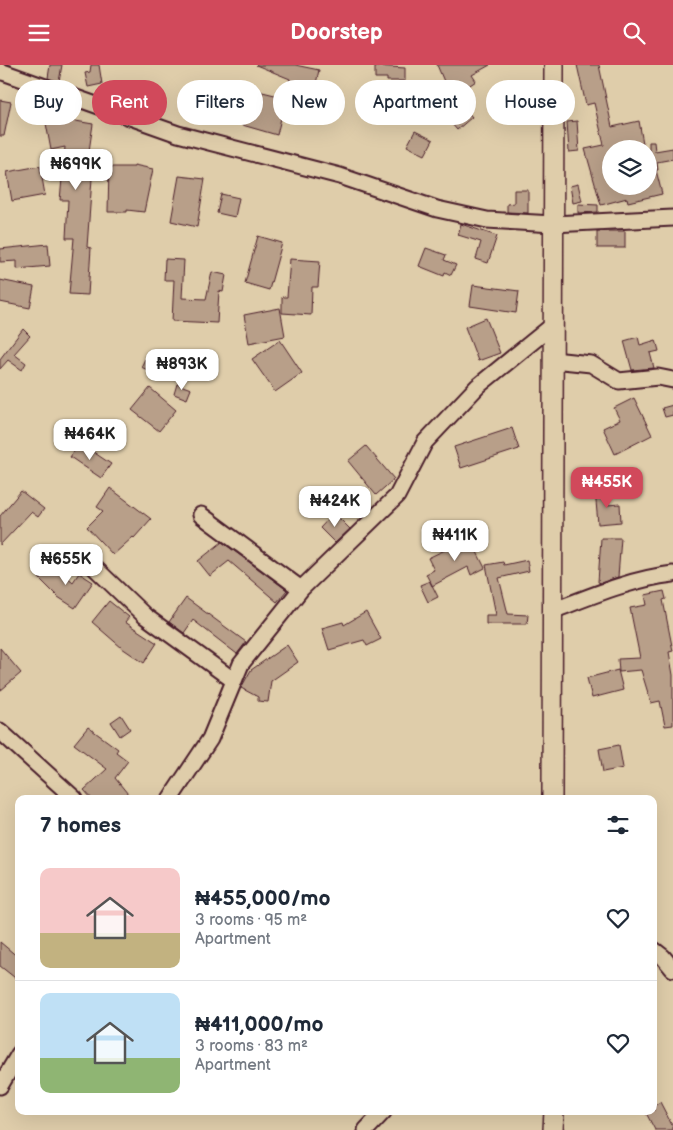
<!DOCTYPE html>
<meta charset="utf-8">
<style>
:root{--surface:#fff;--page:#f2f2f3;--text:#1f2937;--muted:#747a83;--line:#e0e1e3;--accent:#d1495b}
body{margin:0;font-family:"Balsamiq Sans",sans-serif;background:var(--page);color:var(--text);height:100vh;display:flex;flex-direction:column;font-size:19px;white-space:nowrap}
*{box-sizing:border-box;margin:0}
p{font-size:16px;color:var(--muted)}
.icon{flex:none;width:28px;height:28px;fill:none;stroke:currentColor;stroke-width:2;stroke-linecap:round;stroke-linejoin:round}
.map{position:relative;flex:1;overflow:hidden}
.sheet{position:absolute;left:15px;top:730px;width:642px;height:320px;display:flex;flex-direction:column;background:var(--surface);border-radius:10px;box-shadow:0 5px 20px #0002}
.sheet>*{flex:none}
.top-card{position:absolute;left:15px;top:15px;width:644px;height:45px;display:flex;gap:10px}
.buttons{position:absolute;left:602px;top:75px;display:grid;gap:10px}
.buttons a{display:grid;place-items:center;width:55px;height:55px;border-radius:50%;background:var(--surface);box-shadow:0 5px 20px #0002;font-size:25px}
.price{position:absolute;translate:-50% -42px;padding:0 11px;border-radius:10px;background:#fff;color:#222;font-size:16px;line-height:32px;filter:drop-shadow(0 1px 2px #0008)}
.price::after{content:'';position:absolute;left:50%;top:30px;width:15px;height:11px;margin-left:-8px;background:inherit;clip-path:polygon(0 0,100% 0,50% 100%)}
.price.selected{background:var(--accent);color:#fff}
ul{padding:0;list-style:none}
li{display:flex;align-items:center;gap:15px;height:125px;padding:0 25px}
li+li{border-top:1px solid var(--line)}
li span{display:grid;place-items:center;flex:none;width:140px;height:100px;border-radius:10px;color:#555}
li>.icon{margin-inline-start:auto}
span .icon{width:60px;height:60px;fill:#fffc;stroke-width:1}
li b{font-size:21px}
h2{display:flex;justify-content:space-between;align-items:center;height:60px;padding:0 25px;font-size:21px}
.pill{padding:0 18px;border-radius:22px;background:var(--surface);box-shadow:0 5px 20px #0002;font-size:18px;line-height:45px}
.pill.selected{background:var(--accent);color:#fff}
header{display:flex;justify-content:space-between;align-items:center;height:65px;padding:0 25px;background:var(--accent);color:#fff;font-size:22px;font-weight:800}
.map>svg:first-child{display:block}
.building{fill:#b89f89;stroke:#4a1f2b}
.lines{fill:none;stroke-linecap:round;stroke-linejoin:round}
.minor-casing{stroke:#4a1f2b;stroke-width:19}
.major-casing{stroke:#4a1f2b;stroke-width:22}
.minor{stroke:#dfcdaa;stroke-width:15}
.major{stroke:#dfcdaa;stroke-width:19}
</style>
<header><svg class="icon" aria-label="menu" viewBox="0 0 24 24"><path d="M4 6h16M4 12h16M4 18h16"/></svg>Doorstep<svg class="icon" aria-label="search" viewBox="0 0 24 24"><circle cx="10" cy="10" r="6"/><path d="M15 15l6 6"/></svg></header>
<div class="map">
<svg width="673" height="1065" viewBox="0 0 673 1065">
<rect width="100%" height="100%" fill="#dfcdaa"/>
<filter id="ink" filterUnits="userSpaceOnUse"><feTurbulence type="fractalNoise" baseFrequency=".02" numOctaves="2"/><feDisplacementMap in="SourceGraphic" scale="10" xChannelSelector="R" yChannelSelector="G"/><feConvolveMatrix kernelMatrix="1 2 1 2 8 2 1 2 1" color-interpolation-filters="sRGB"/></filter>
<g filter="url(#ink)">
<path class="building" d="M50,0H62L59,17L48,13Z
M91,0H99L102,19L88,22L85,8L90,7Z
M256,0H295L319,5L313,32L287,26L290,14Z
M437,0H490L472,10L476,16L461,26L469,36L463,41L472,52L457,65L440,45L452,35Z
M577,0H599L612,62L639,56L644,84H611V121H649V77H654L655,86L673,83V94L657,97L658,105H656L662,129L628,137L627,133L601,140L585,84L604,80L594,38L586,40Z
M375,1L405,3V16H387V13H375Z
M234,20L291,34L286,50L282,49L277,70L225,55Z
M139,28L147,31L144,42L136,40Z
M0,35L11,37L4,71H0Z
M63,49L64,54L93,59L89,86H94L87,182L91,183L88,230L69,229L74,173H66L68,135H60L65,82L51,85L45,53Z
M577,56L579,86L569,87L567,57Z
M415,66L433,75L425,90L407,81Z
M134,100L153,104L144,147L127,145V147H108L109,102H134Z
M40,101L45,130L12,136L7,107Z
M179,111L205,114L197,162L171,156Z
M578,119L582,136L573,138L570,121Z
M514,125H528V148L507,147V139L514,138Z
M221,129L239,133L235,152L217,148Z
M578,139L598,140V147L578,148Z
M461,159L497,171L488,198L476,194L481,177L458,170Z
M597,166H625V183H597Z
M258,171L282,178L269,225L245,218Z
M48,179L50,201L17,204V196L0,197V184Z
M426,183L446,190L444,195L456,200L451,210L445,207L444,211L419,201Z
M165,194L184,195L182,233L206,234L212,207L226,210L223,227L219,226L217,258L172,256L174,215H164Z
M290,194L320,196L318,222H312L311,250L282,248V232H287Z
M0,215L34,222L30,243L0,237Z
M473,220L519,226L516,248L470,241Z
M280,243L285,271L249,278L244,250Z
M486,253L500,288L478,296L465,262Z
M23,264L30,271L14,289L26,298L22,305L8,295L0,304V294Z
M638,272L640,280L656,275L659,286L650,288L654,303L632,305L624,276Z
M280,275L302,308L275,327L252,294Z
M145,294L153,297L150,306L141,302Z
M177,319L191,324L187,334L174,329Z
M150,323L176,345L159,366L132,345Z
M634,333L652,370L615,389L603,363L620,355L614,343Z
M673,340V350L665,352L662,343Z
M512,363L519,384L461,403L454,382Z
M80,378L111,399L101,413L70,392Z
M366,381L394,414L376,430L348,396Z
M110,423L151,454L134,473L133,472L113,490L87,462L103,446L97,442Z
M604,423L607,440L620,439L621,457L598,459L595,425Z
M21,426L44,444L38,452L31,447L0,480V451Z
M334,448L350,464L335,478L320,463Z
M470,473L485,503L471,510L468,502L432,521L426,509L434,505L428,493Z
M601,473H621L618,512L601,518L598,517Z
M222,477L287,525L277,537L229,496L210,511L198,496Z
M527,495L529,506L499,513L508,549L528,550L527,559H486V550H496L486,500L503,497L504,500Z
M53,499L73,517L79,508L93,517L75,543L58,532L39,513Z
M430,516L438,532L428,537L420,520Z
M664,526L666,534L663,535L673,586L669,587L673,610V660L665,661L660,636L651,638L641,605L619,607L618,594L640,593L630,543L647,540L645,530Z
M186,533L246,577L237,589L193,555L184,568L169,557Z
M109,536L129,552L125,557L157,578L144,598L122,583L92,557Z
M366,547L381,574L367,581L364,575L329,585L322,563L343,557L344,560Z
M287,580L298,597L271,616L268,637L258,636V632L241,623L251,605Z
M0,583L21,608L0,626Z
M618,605L623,625L592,633L587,613Z
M121,650L130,664L120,671L111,657Z
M88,662L118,684L116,687L128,696L115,713L132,734H92L84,725L107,704L74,679Z
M619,680L623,703L603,707L599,684Z
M0,877L19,893V916L0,901Z
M660,1037L673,1062V1065H655L645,1046H654V1041Z"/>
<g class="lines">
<g class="minor-casing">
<path id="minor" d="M0,6L178,69L340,111L437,144L487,155L553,159L673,153
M553,295L591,299L619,316L658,312L673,315
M201,450L301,524
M95,503L145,551L233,615
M552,546C591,531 631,514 673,509
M0,666L75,734
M170,734L210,674L241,599L301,524L397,431L425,377L478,321L553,260
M654,885L663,892L673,904
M0,1021L19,989
M366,1065L384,1046"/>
</g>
<g class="major-casing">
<path id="major" d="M552,734L554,0
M553,1065L554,1046"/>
</g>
<use href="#minor" class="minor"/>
<use href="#major" class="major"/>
</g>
</g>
</svg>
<div class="buttons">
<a><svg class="icon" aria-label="layers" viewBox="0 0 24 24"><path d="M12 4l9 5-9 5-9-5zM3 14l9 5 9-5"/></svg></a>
</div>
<b class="price" style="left:76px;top:126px">₦699K</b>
<b class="price" style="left:182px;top:326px">₦893K</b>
<b class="price" style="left:90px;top:396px">₦464K</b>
<b class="price selected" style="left:607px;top:444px">₦455K</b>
<b class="price" style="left:335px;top:463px">₦424K</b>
<b class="price" style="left:455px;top:497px">₦411K</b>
<b class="price" style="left:66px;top:521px">₦655K</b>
<div class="top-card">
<a class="pill">Buy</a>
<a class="pill selected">Rent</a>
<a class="pill">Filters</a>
<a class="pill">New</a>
<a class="pill">Apartment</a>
<a class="pill">House</a>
</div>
<section class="sheet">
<h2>7 homes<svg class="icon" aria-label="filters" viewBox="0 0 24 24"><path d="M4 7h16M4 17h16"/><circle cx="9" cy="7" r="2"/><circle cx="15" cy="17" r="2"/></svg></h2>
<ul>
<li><span style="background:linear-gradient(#f6c9c9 65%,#c2b280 0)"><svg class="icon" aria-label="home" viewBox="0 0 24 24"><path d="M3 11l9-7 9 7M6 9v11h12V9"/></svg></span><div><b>₦455,000/mo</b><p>3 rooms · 95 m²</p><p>Apartment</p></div><svg class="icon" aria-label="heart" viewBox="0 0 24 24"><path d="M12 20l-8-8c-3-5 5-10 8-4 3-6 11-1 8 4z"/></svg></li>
<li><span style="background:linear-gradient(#bfe0f5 65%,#8fb573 0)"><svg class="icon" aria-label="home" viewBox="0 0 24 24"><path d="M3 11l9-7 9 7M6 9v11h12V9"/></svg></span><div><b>₦411,000/mo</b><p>3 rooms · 83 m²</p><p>Apartment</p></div><svg class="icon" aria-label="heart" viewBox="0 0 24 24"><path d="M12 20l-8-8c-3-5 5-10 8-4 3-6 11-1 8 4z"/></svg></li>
</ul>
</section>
</div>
